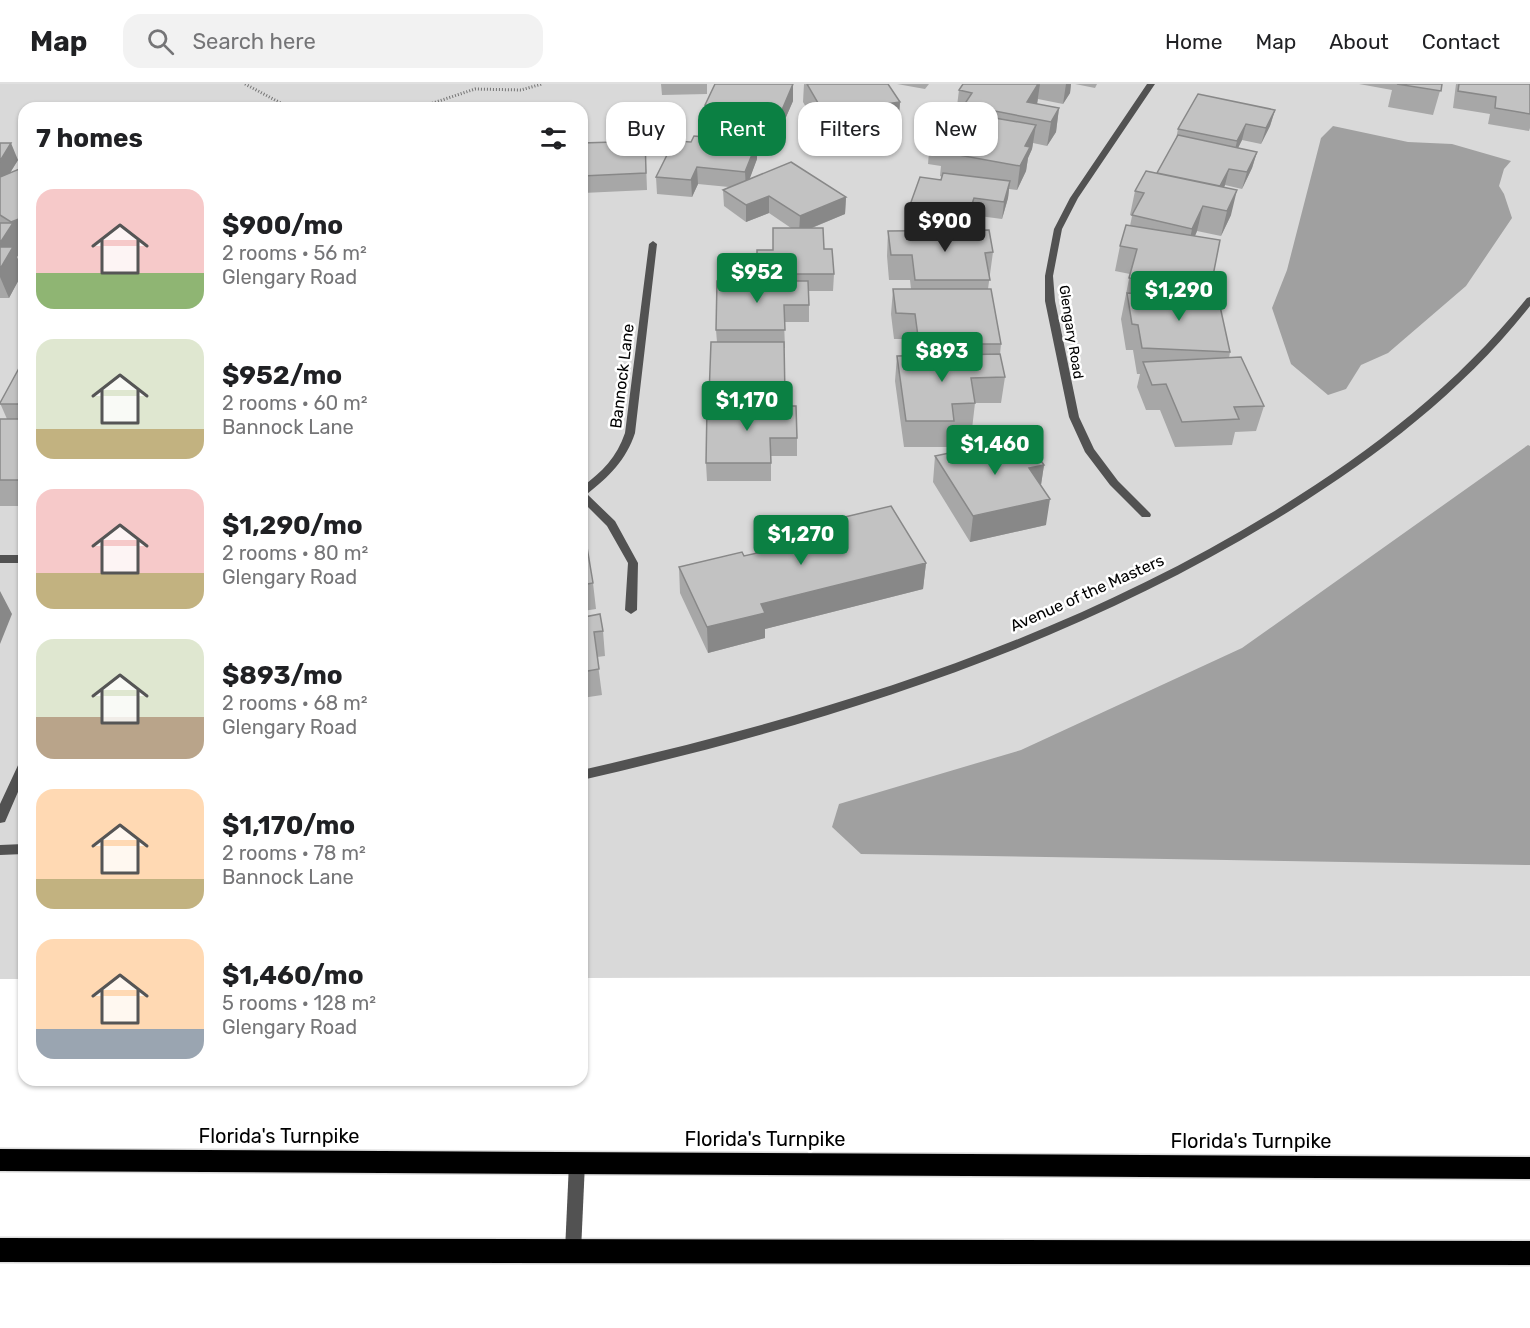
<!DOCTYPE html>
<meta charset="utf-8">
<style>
:root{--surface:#fff;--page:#f2f2f2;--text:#202124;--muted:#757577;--line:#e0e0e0;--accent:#0b8043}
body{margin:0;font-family:Rubik,sans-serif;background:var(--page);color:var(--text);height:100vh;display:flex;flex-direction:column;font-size:22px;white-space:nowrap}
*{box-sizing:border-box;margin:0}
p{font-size:20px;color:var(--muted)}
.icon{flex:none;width:33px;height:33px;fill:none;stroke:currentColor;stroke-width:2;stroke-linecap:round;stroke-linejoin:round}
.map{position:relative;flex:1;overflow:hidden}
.side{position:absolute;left:18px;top:18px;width:570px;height:984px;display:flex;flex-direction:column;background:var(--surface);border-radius:18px;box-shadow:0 2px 4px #0004}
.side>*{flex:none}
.hud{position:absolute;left:606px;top:18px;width:570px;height:54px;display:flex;gap:12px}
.price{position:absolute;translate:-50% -51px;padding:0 14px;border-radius:6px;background:var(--accent);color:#fff;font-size:20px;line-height:39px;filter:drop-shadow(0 2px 3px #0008)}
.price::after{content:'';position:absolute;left:50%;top:36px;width:18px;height:14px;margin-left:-9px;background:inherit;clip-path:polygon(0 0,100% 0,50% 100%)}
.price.active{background:#222;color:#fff}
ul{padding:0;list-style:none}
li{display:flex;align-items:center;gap:18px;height:150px;padding:0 18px}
li span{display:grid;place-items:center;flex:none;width:168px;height:120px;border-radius:18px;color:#555}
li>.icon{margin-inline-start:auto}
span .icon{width:72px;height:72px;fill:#fffc;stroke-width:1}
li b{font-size:26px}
h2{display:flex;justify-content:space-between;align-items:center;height:72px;padding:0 18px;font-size:26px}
.tag{padding:0 21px;border-radius:18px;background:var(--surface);box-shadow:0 2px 4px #0004;font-size:21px;line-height:54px}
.tag.active{background:var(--accent);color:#fff}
header{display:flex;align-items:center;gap:36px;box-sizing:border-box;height:84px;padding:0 30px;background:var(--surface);border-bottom:2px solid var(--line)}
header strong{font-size:28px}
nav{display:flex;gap:33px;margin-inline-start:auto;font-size:21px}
.search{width:420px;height:54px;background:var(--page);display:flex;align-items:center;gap:15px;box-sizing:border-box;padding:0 21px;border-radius:18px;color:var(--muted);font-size:22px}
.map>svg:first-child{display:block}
.green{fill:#d9d9d9}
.water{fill:#a0a0a0}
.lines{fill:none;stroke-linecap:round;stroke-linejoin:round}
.motorway-casing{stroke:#dbdbdb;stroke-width:3}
.path{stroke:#747474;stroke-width:3;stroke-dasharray:1 2;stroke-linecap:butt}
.service{fill:#525252;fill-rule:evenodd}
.minor{fill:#525252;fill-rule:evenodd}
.motorway{fill:#000;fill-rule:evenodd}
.wall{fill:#a7a7a7}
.shaded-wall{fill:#888}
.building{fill:#c2c2c2;stroke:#888;stroke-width:1.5}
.labels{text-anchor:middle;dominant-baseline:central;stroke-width:5;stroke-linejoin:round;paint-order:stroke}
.far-street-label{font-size:14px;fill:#000;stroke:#fff}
.street-label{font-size:16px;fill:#000;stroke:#fff}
.near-street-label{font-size:20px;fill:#000;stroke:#fff}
</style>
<header>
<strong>Map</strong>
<div class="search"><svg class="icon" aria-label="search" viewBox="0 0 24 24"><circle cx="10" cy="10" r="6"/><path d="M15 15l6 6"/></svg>Search here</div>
<nav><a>Home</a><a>Map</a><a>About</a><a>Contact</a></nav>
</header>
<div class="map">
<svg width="1530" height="1244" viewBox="0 0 1530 1244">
<rect width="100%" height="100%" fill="#fff"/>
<path class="green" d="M0,0H1530V892L582,894V24H24V895H0Z"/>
<path class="water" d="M1333,42L1408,58L1452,60L1511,77L1504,85L1499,102L1504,110L1512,134L1466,202L1388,269L1361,281L1346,305L1328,311L1291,280L1272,224L1287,186L1321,54Z
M1528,361L1530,362V781L861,770L832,743L839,720L1021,666L1242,564Z"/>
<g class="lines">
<g class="motorway-casing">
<path id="motorway" d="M0,1065L1530,1073V1095L0,1087Z
M0,1154L1530,1157V1181L0,1178Z"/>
</g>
<path class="path" d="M245,0L290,24H310
M418,24L475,5L521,6L542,0"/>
<path class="service" d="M577,1072L582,1074L585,1079L581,1167L579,1172L573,1175L567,1172L565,1167L569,1079L572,1074Z"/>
<path class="minor" d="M1147,0H1155L1078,114L1062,145L1053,192L1055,217L1079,333L1094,365L1118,397L1150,429L1151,431L1150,433H1142L1110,401L1085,368L1069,333L1045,217V192L1054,145L1070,114Z
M653,157L657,160L635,349C626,376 609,393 587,410L615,437L638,479L637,526L631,530L625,526L628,479L607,442L582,417V403C602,388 617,373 625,349L649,160Z
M1530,213V222C1463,307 1379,371 1288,428C1072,563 829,639 582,696V686C828,630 1065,557 1281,423C1374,365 1458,300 1527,214Z
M0,471H24V479H0Z
M24,675V694L5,738L0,739V720L20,677Z
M24,760V770L0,771V761Z"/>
<use href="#motorway" class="motorway"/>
</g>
<path class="wall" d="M661,0H707V10L662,11Z
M804,0H888L900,18L898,42L875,45V56L828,62L803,18Z
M897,0H929L925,5Z
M963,0H1071L1070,9L1063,20L1038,15L1037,20L1059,24L1056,48L1047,62L1033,59L1032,65L1028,74L1026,87L1017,106L1009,105L1008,114L1002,135L972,131L968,145L949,143L947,147L993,168L988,205L1001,260L1000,270L1005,293L1001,319H975L972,345H953L951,363H904L895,297L897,272L915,271L913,255H894L891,230L893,205H911L910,196H889L887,172L888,147H905L906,132L941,96L942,93L940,92L941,82L928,80L930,56L968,49L969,46L962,45L963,31L956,30L959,6Z
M1075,0H1097L1095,4Z
M1359,0H1442L1433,31L1388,23L1392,6Z
M1456,0H1530V44L1529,47L1488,40L1490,30L1453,24Z
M793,17L776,56L736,52V41L705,38V21Z
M1275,26L1270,42L1261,60L1242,56L1238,64L1257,68L1252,84L1242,105L1225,101L1224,103L1231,131L1221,152L1197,147L1195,152L1220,156L1209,212L1230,268L1229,274L1264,322L1256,347L1235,348L1232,361L1175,363L1160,326H1146L1137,303L1140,290H1137L1133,266H1126L1121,235L1130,190L1115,187L1120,162L1130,142L1132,132L1130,131L1135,107L1157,89L1176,55L1178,45Z
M645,51L647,106L583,109L585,122L582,125V59L614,58Z
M757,58V75L749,95L846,113L845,130L812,144L824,165L834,190L833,207H809V238H784L785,264H784L785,322L797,354V372H771V397H707L706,379L709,312L717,258L716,246L757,197V166H773L791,144L769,129L746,138L724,122L723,106L729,103L698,100L692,113L657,110L656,93Z
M0,59L18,76L10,89L24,83V153L19,155L23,164L17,173L23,188L9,214H0Z
M24,275V422H0V335H7L0,319Z
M935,372L1044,381L1041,401L1046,441L970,458L933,398Z
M828,437L926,479L923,505L765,545V554L708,569L680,509L679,483L744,472L803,458V454L827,448Z
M582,458L593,499L596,525L583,527L584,533L603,547L605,572L597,573L602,611L582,614Z"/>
<path class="shaded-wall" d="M793,0V17L776,56V40Z
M1038,0H1040L1037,20L1027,18Z
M1066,0H1071L1070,9L1063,20Z
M900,18L898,42L875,45V56L828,62L829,38L870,22Z
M1059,24L1056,48L1047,62L1051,38Z
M1275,26L1270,42L1261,60L1266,44Z
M1246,40L1242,56L1233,74L1237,57Z
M1036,41L1032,65L1028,74L1026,87L1017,106L1020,82L1025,62Z
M757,58V75L746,105L745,88Z
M11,59L18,76L0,105V77Z
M1257,68L1252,84L1242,105L1247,88Z
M697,83L698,100L692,113L691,96Z
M1229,85L1225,101L1215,122L1219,105Z
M1010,97L1008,114L1002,135L1004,118Z
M583,105L585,122L582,125V106Z
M1237,106L1231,131L1221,152L1227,127Z
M769,112V129L746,138V121Z
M846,113L845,130L799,149L800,132Z
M974,114L972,131L968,145L969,128Z
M1203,122L1197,147L1187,170L1192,145Z
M950,126L949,143L945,154L947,137Z
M24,133V153L19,155L23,164L17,173L23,188L9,214L0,193V159L11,138Z
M1044,381L1040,407L1029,384Z
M1050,415L1046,441L970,458L973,432Z
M926,479L923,505L765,545V554L708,569L707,543L761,520Z
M0,507L12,530L0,560Z"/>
<path class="building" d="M715,0H793L776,40L736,36L741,25L705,21Z
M807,0H888L900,18L870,22L876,32L829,38Z
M963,0H1038L1027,18L1059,24L1051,38L964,21L972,9L959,6Z
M1397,0H1442L1441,7Z
M1459,0H1530V30L1495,24L1496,13L1458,7Z
M1198,10L1275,26L1266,44L1246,40L1237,57L1178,45Z
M977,31L1036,41L1025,62L1030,63L1020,82L942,68L947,59L930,56L937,44L968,49Z
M645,51L646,89L582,92V59L614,58V52Z
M1178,51L1257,68L1247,88L1229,85L1220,102L1157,89Z
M694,52L757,58L745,88L697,83L691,96L656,93L674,57L691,58Z
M0,59H11L0,77Z
M791,78L846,113L800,132L769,112L746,121L723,106Z
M24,83V133L11,138L0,131V93Z
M1146,87L1237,106L1227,127L1203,122L1192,145L1132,131L1144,109L1135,107Z
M943,89L1010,97L1004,118L974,114L969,128L950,126L947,137L906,132L920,93L941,96Z
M0,139H13L0,159Z
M1126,141L1220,156L1210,207L1129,194L1137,165L1120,162Z
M773,144H823L824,165H832L834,190H757V166H773Z
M989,146L993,168L985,169L990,196H915L912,171H891L888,147Z
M0,163H13L0,185Z
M717,197H808L809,221H784L785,246H716Z
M893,205H991L1001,260H919L915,230L896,229Z
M1127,209L1218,213L1230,268L1142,264L1138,241L1132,240Z
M711,258H784L785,312H709Z
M1000,270L1005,293L971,294L975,319L952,320L954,337H906L897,272Z
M1241,273L1264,322L1234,323L1239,335L1182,338L1166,300L1152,301L1143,278Z
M24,275V320H0V319Z
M707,322H796L797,354H770L771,379H706Z
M0,335H24V396H0Z
M1025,353L1044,381L1029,384L1050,415L973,432L935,372Z
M891,422L926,479L761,520L765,529L707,543L679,483L742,468L744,472L806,458L803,454L833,447L828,437Z
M586,457L593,499L582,501V458Z
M582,519L584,533L600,530L603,547L594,548L599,585L582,588Z"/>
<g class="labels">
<g class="far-street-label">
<text transform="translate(1071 248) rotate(81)">Glengary Road</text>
</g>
<g class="street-label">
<text transform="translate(622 292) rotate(-83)">Bannock Lane</text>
<text transform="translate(1087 509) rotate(-24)">Avenue of the Masters</text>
</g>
<g class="near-street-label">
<text x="279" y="1052">Florida's Turnpike</text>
<text x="765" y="1055">Florida's Turnpike</text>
<text x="1251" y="1057">Florida's Turnpike</text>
</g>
</g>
</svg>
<b class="price active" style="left:945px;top:169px">$900</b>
<b class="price" style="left:757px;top:220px">$952</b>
<b class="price" style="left:1179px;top:238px">$1,290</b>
<b class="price" style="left:942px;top:299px">$893</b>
<b class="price" style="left:747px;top:348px">$1,170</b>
<b class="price" style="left:995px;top:392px">$1,460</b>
<b class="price" style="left:801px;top:482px">$1,270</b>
<div class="hud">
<a class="tag">Buy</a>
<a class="tag active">Rent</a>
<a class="tag">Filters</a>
<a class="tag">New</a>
</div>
<section class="side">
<h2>7 homes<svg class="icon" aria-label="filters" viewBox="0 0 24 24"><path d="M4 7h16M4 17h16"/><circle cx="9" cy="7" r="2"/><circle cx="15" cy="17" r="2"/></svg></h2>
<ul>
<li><span style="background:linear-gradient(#f6c9c9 70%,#8fb573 0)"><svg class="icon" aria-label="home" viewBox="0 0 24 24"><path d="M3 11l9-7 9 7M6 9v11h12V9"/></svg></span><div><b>$900/mo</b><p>2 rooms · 56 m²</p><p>Glengary Road</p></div></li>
<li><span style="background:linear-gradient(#dfe7d0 75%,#c2b280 0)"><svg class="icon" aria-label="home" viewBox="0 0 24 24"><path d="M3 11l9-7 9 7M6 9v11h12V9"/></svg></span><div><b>$952/mo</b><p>2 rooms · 60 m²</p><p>Bannock Lane</p></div></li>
<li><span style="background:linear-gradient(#f6c9c9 70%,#c2b280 0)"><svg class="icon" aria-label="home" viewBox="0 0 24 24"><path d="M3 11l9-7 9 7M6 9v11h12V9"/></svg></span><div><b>$1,290/mo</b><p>2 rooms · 80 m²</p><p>Glengary Road</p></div></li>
<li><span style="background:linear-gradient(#dfe7d0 65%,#b9a48a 0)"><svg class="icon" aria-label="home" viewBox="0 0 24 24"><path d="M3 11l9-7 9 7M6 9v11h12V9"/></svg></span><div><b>$893/mo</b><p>2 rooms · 68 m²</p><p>Glengary Road</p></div></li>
<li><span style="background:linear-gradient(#ffd9b3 75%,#c2b280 0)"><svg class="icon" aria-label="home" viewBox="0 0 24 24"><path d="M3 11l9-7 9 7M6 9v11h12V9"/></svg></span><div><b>$1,170/mo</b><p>2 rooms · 78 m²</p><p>Bannock Lane</p></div></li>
<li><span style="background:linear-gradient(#ffd9b3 75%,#9aa5b1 0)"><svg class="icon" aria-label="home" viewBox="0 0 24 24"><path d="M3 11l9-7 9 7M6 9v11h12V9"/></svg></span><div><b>$1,460/mo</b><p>5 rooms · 128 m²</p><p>Glengary Road</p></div></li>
</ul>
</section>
</div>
